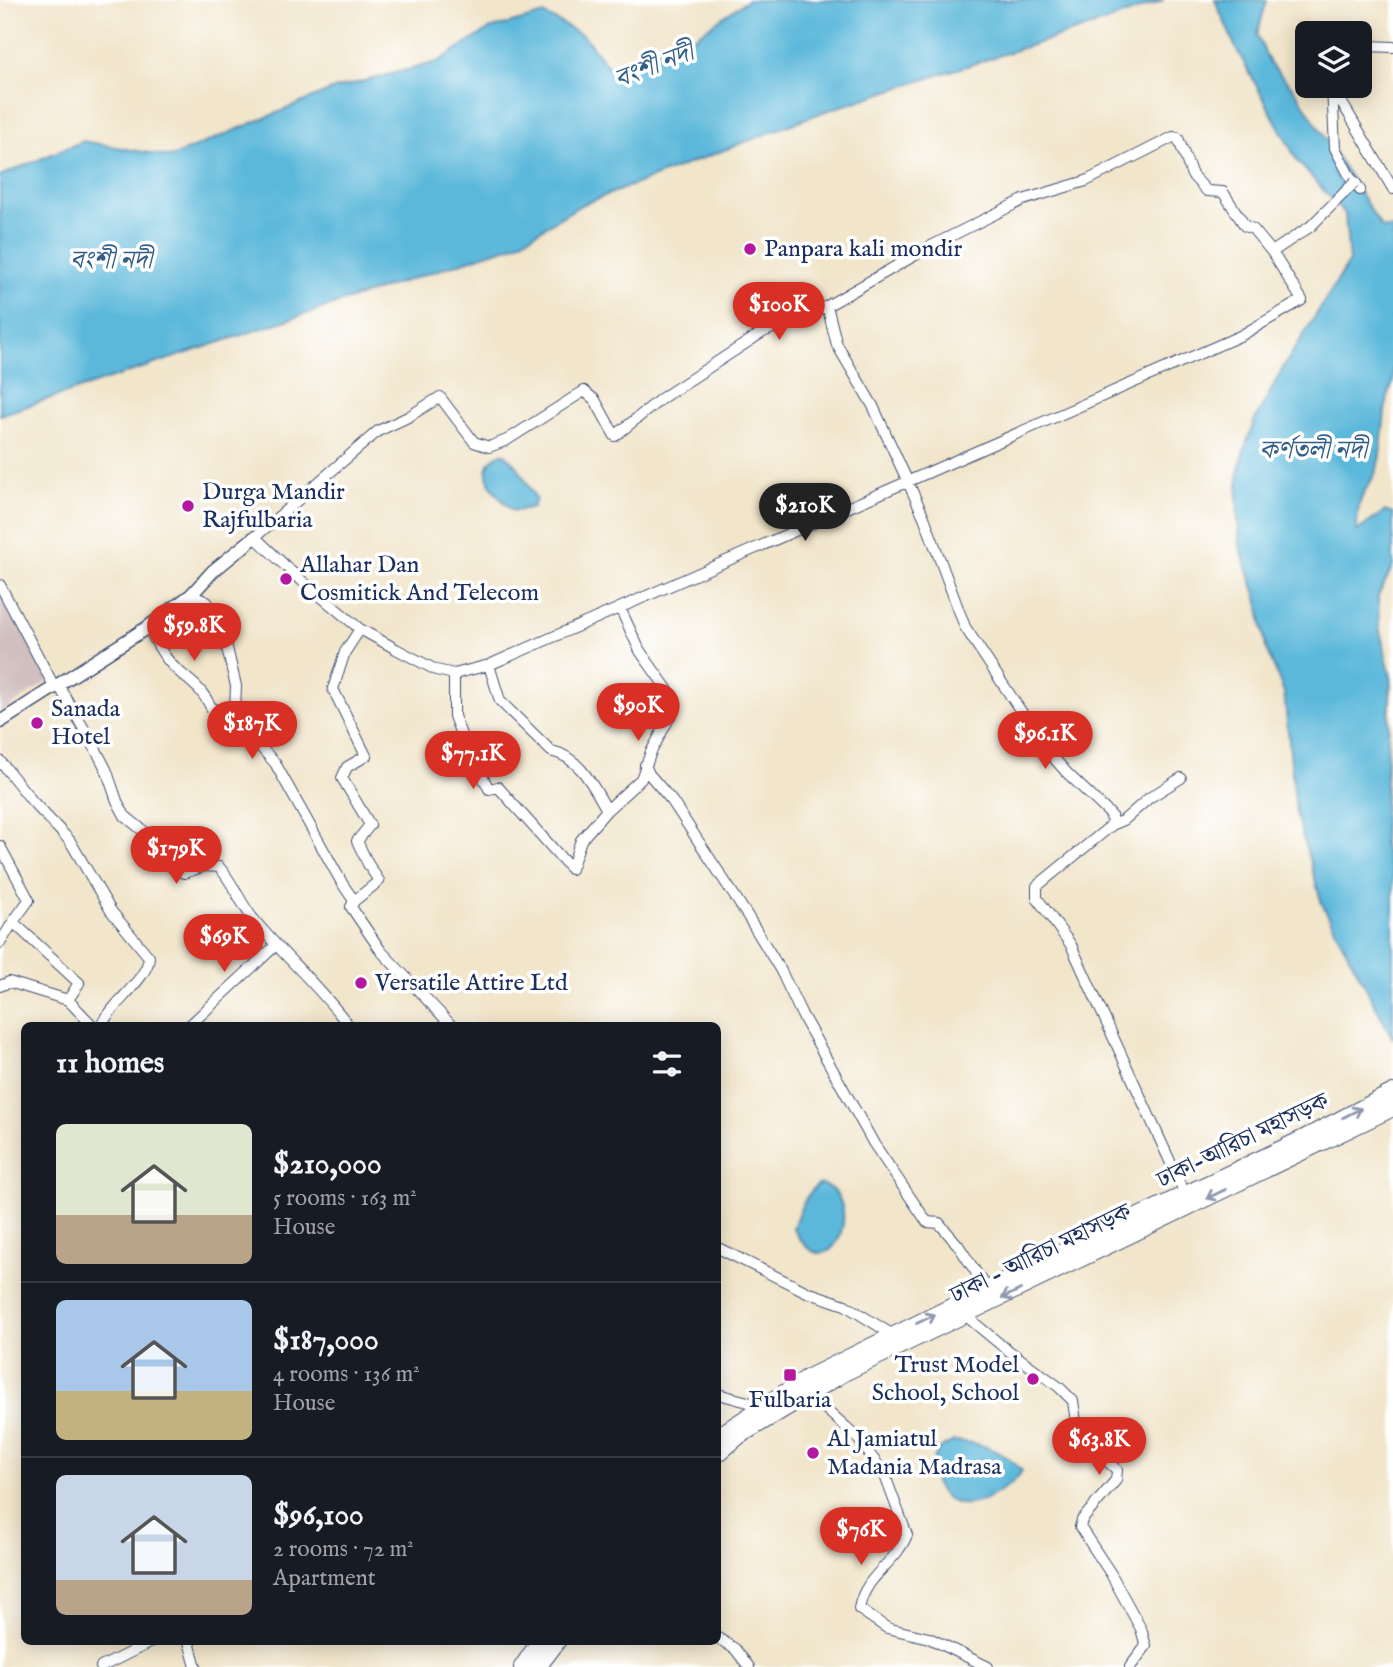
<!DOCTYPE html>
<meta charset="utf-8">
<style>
:root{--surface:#171b24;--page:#20242c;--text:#f1f3f6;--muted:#9ea1a6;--line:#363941;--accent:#d93025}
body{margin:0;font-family:"IM FELL English","Noto Serif Bengali",serif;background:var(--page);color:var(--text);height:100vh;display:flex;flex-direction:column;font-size:26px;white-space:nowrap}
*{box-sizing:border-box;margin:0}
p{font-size:23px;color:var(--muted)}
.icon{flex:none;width:38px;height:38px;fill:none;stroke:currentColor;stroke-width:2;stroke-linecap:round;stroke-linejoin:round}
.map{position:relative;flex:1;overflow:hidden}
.details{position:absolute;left:21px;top:1022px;width:700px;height:623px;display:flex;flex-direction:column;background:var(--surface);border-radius:10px;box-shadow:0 4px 18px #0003}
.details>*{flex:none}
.buttons{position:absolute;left:1295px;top:21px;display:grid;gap:14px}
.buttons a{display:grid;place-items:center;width:77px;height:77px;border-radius:10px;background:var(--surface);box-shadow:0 4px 18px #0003;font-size:35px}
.price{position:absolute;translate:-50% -60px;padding:0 16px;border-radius:24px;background:var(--accent);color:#fff;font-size:23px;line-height:46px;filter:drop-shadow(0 2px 4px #0008)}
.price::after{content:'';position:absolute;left:50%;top:42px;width:21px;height:16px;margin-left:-10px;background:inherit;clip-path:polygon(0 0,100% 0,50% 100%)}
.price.on{background:#222;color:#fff}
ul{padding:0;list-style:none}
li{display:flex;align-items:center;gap:21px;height:175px;padding:0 35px}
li+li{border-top:2px solid var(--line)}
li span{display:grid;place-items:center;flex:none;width:196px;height:140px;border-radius:10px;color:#555}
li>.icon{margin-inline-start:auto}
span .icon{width:84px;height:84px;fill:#fffc;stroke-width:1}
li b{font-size:30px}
h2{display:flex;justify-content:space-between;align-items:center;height:84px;padding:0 35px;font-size:30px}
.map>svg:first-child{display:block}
.industrial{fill:#d1bfbf}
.water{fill:#5cb8da;stroke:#3c749c;stroke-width:2}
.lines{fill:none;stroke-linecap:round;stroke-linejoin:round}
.minor-casing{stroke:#3b4a6e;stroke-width:12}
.tertiary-casing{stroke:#3b4a6e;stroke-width:15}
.trunk-casing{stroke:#3b4a6e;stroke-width:18}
.minor{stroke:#fff;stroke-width:10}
.tertiary{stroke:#fff;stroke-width:12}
.trunk{stroke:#fff;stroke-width:16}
.minor-bridge-casing{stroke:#3b4a6e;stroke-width:12;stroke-linecap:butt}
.minor-bridge{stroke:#fff;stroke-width:10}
.oneway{stroke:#8d97ae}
.poi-dot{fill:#b5179e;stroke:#fff;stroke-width:2.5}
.labels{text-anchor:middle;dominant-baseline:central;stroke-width:7;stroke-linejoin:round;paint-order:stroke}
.poi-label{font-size:24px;fill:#1b2f5e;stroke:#fff;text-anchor:start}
.street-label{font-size:24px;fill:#1b2f5e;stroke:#fff}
.water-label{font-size:26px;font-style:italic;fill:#325f89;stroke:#fff}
</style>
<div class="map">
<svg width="1393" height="1667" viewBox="0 0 1393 1667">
<rect width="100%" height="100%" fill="#fff"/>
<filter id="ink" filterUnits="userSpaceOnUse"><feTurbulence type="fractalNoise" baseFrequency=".0143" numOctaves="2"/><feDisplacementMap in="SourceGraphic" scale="14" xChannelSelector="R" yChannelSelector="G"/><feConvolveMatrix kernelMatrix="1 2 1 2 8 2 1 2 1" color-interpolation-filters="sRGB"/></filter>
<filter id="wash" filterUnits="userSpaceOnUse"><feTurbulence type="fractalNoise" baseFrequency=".00686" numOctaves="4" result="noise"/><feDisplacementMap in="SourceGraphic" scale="28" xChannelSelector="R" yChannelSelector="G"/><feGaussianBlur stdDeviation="1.57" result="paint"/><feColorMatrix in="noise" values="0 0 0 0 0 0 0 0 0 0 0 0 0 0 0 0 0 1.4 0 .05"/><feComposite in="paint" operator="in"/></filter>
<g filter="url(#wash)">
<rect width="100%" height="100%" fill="#f1e5ca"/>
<path class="industrial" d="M0,583L53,678L0,713Z"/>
<path class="water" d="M748,0H1164L1104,22L823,112L581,205L517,244L0,415V176L83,141L171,157L334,89L437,62L490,29L544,14L584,36L608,67L694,37Z
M1215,0H1267L1257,35L1270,64L1295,90L1382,228H1393V383C1381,409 1385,441 1377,469C1375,476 1370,482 1366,489C1358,502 1357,516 1357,531L1385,511L1393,514V566L1378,596L1379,626L1391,677L1383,844L1393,875V1039L1322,904L1296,813L1284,692L1266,648L1258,601L1240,546L1237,501L1239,470L1243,453L1254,422L1284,366L1349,262L1345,214L1298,162L1235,46Z
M500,454H505L518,467L536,499L533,507L516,511L512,510C496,495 471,470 500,454Z
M820,1184C869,1195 831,1300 793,1228C798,1213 807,1191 820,1184Z
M954,1441C979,1442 1005,1451 1022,1471C1016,1481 1007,1486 998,1492C986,1500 970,1507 956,1503C935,1496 924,1466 940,1449C944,1446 950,1443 954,1441Z"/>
</g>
<g filter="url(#ink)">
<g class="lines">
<g class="minor-casing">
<path id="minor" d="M1360,50L1368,46L1393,47
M1332,86L1335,148L1350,177L1360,190L1355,182
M1334,89L1393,189
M1272,252L1302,300L1242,335L489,665L454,674L436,670L396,649L360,629L295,575L255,537L378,431L408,417L440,397L474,442L489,447L507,440L584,391L595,400L615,436L662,398L763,332L827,306L931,246L1023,200L1086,181L1173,137L1178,138L1192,175L1207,191L1223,192L1245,226L1253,229L1272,252L1311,226
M827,306L837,345L873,406L924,517L965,627L1046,749L1067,773L1111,815L1112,825L1037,886V898L1071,945L1185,1194
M0,585L55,688
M191,595L207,602L222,627L236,686L235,709L242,727L275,763L342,883L354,901
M148,627C156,642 164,658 176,669C195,686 201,687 213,711L235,709
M360,629L345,652L333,689L366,756L347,767L342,778L370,825L357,841L368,864L379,881L354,901L351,907L381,951L452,1026
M489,665L500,701L551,751C580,757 593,786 607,810
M454,674V716L463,740L489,789L498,787L571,869
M59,686L95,748L106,769L117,801L125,816L146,833L173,868L184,873L205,866L219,867C234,883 240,904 255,921C285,957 321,988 349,1026
M0,761L33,802L70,841L111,911L149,957C148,979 111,1004 101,1026
M645,765L649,774L672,801L747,915L781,971L802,1015L874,1144L927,1222L939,1223L958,1245L987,1289
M1112,825L1124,820L1149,798L1181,778
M0,846L29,900L13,922
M571,869L581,840L607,810L641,779L651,752L673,711L675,700L640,651L620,608
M0,943L13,922L79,983L68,1000
M0,986L9,982L68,1000L93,1026
M189,1026L276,945
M718,1248L807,1292L845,1305L893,1335
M966,1316L1001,1345L1059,1387L1073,1401L1076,1422L1091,1447L1117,1470L1116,1480L1082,1520L1080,1527L1111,1574L1141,1629L1146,1646L1130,1667
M718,1394L763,1406
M809,1394L856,1436L884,1473L907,1535C895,1565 865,1574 859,1609L887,1628L929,1638L988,1667
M718,1638L735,1649L749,1667
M189,1642L196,1667
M101,1667L151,1642"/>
</g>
<g class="tertiary-casing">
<path id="tertiary" d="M0,722L148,627L191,595L213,571L255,537"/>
</g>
<g class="trunk-casing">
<path id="trunk" d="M718,1436L807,1378L1050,1258L1298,1141L1393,1092
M718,1454L739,1436L846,1372L1393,1108
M522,1667L539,1642
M538,1667L557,1642"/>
</g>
<use href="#minor" class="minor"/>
<use href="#tertiary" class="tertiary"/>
<use href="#trunk" class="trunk"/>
<g class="minor-bridge-casing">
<path id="minor-bridge" d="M1311,226L1355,182"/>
</g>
<use href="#minor-bridge" class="minor-bridge"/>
</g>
<defs><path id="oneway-shaft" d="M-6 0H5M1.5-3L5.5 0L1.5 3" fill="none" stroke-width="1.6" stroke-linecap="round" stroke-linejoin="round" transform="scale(1.75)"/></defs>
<g class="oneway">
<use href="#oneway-shaft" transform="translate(1352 1113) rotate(-27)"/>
<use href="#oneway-shaft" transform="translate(1216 1194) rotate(154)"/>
<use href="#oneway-shaft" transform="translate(1011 1294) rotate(154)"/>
<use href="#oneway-shaft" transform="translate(926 1319) rotate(-26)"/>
</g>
</g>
<g class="poi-dot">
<circle cx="750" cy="249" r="7"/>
<circle cx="188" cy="506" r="7"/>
<circle cx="286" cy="579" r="7"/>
<circle cx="37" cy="723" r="7"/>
<circle cx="361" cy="983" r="7"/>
<rect x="783" y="1368" width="14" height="14" rx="3.5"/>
<circle cx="1033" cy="1379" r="7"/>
<circle cx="813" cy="1453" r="7"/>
</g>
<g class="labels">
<g class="poi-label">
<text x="764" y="249">Panpara kali mondir</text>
<text x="202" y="492">Durga Mandir<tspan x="202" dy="28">Rajfulbaria</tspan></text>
<text x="300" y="565">Allahar Dan<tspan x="300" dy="28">Cosmitick And Telecom</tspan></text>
<text x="51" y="709">Sanada<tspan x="51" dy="28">Hotel</tspan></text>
<text x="375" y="983">Versatile Attire Ltd</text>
<text x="1019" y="1365" text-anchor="end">Trust Model<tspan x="1019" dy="28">School, School</tspan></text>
<text x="790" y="1400" text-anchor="middle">Fulbaria</text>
<text x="827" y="1439">Al Jamiatul<tspan x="827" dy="28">Madania Madrasa</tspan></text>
</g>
<g class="street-label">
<text transform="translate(1243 1141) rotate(-26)">ঢাকা-আরিচা মহাসড়ক</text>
<text transform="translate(1041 1254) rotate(-26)">ঢাকা - আরিচা মহাসড়ক</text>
</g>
<g class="water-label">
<text transform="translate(654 66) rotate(-21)">বংশী নদী</text>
<text x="111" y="260">বংশী নদী</text>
<text x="1313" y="450">কর্ণতলী নদী</text>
</g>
</g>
</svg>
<div class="buttons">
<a><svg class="icon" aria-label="layers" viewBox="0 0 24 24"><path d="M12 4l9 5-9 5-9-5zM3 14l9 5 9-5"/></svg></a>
</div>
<b class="price" style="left:779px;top:342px">$100K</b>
<b class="price on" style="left:805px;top:543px">$210K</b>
<b class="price" style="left:194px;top:663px">$59.8K</b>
<b class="price" style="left:638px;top:743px">$90K</b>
<b class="price" style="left:252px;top:761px">$187K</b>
<b class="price" style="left:1045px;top:771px">$96.1K</b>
<b class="price" style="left:473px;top:791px">$77.1K</b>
<b class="price" style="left:176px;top:886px">$179K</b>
<b class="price" style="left:224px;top:974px">$69K</b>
<b class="price" style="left:1099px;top:1477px">$63.8K</b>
<b class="price" style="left:861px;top:1567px">$76K</b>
<section class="details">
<h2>11 homes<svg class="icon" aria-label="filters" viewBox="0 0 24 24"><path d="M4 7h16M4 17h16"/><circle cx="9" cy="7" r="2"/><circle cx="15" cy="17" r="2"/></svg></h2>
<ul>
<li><span style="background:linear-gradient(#dfe7d0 65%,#b9a48a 0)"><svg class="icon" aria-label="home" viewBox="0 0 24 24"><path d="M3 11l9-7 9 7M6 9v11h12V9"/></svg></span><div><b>$210,000</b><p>5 rooms · 163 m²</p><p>House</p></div></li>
<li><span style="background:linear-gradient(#a9c7e8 65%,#c2b280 0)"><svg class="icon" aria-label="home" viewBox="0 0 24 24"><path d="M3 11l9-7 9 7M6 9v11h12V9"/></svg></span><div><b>$187,000</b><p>4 rooms · 136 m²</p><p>House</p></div></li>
<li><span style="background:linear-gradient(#c9d6e8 75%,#b9a48a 0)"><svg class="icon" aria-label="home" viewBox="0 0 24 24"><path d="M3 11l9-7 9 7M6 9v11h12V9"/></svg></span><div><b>$96,100</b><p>2 rooms · 72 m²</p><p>Apartment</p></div></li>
</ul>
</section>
</div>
